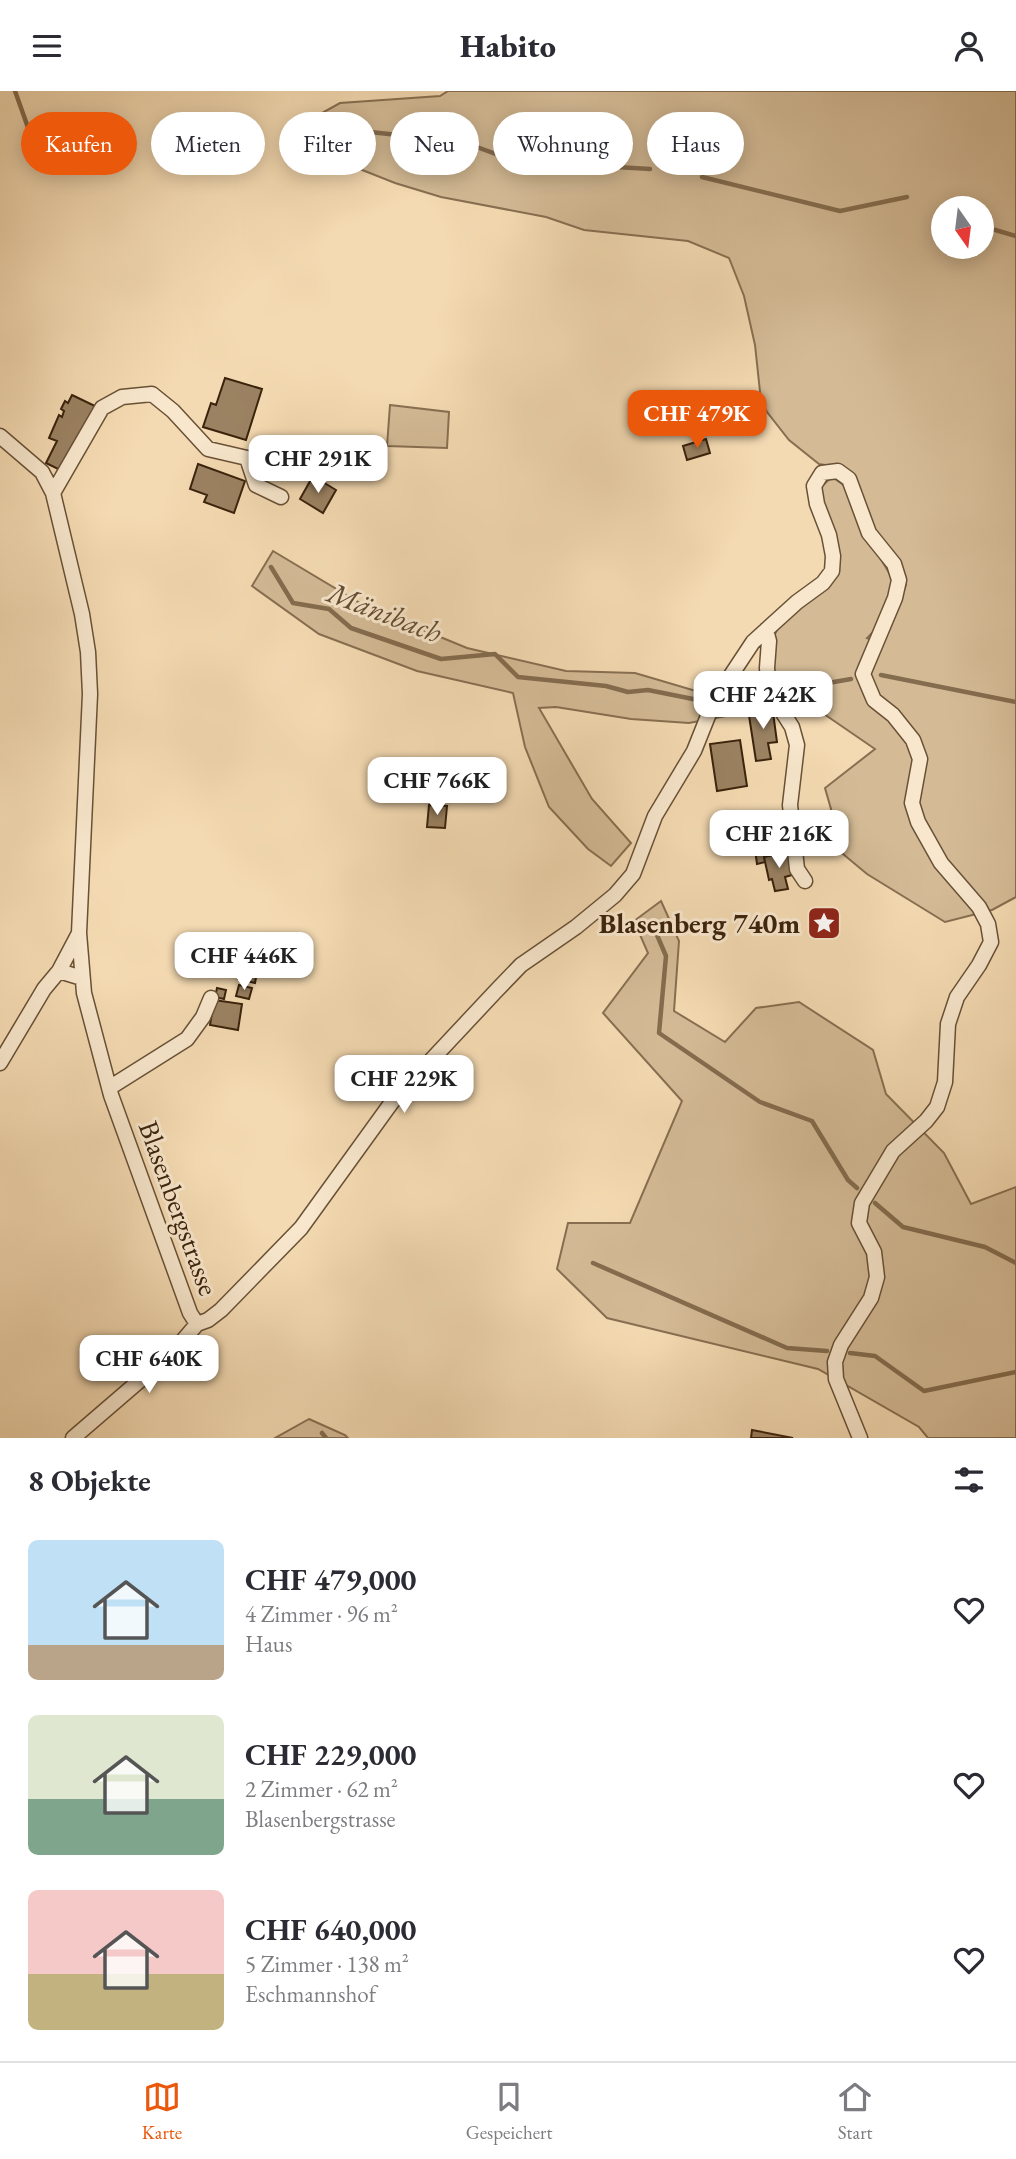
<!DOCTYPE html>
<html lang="de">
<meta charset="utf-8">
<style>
:root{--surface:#fff;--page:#f7f7f7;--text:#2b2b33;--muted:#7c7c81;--line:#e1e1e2;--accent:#ea580c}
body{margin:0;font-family:"EB Garamond",serif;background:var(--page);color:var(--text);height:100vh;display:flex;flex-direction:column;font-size:26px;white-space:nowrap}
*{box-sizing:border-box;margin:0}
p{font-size:23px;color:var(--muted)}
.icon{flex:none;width:38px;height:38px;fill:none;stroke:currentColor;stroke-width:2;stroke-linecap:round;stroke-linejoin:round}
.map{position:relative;height:1347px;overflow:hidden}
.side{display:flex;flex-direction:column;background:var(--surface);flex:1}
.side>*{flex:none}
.hud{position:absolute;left:21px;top:21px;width:975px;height:63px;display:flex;gap:14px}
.needle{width:46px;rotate:166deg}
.fabs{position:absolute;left:931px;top:105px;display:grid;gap:14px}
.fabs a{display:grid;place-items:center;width:63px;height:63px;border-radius:50%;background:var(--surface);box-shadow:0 4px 18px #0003;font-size:35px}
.price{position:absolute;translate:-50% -60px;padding:0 16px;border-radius:14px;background:#fff;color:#222;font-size:23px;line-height:46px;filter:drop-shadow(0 2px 4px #0008)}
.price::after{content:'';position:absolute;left:50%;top:42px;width:21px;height:16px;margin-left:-10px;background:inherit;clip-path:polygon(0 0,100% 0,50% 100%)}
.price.on{background:var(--accent);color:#fff}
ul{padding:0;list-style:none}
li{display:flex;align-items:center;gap:21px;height:175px;padding:0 28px}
li span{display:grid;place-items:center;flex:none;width:196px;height:140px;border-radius:10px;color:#555}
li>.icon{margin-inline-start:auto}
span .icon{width:84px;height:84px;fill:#fffc;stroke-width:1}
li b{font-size:30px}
h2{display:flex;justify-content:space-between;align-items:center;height:84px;padding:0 28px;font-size:30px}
.chip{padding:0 24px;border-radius:32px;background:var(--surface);box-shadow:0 4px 18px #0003;font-size:24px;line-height:63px}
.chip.on{background:var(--accent);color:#fff}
header{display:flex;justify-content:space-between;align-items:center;height:91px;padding:0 28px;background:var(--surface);font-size:32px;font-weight:800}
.menu{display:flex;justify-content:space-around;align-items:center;height:98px;border-top:2px solid var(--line);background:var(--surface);font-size:19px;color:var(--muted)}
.menu a{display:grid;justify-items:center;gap:4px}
.menu .on{color:var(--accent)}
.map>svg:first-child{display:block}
.green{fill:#d4bb96;stroke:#876f51;stroke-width:2;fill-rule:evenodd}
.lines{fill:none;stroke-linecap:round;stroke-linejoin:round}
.stream{stroke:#846c4e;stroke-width:4.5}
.building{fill:#9b8262;stroke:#3a230c;stroke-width:2}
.minor-casing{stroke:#685136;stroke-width:17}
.minor{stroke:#f8e7cd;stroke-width:14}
.labels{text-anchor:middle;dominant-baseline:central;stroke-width:6;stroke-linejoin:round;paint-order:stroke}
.poi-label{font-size:28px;font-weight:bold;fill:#3a230c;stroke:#f8e7cd;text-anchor:end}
.street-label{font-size:28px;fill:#3a230c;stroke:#f8e7cd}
.water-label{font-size:30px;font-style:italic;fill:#654d32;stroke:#f8e7cd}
</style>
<header><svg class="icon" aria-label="menu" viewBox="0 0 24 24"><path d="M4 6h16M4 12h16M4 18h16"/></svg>Habito<svg class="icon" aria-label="person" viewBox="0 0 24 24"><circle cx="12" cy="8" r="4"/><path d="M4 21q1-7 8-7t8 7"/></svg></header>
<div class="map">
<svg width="1016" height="1347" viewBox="0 0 1016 1347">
<rect width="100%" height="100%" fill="#f4dab2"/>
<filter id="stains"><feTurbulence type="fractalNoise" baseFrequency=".00286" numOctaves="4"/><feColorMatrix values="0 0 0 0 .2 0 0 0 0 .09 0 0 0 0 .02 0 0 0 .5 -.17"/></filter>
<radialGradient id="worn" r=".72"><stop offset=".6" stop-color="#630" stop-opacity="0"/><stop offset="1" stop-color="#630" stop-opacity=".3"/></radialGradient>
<path class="green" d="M448,0H1016V806L992,819L945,831L867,783L831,753V718L825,697L875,658L805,610L689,632L631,628L556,616L539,617L592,708L631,752L611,775L588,758L549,716L525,656L513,602L417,580L319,543L252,495L273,460L365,515L467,557L566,580L635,582L706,603L765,598L773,592L775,543L782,529L829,494L838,483L839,463L822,414V395L832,386L845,395L873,455L891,485L894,502L875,539L867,547L880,552L906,494L872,436L843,377L819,373L789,349L767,321L761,310L755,254L744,205L729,167L688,150L584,139L546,126L441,106L395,92L337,69L299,65L300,34L340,12L440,5ZM943,117H982V156H943Z
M390,314L449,321L447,357L387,355Z
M661,810L679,850L674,920L725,951L756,917L799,911L873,959L886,1003L944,1062L971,1113L1016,1096V1347H928L919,1336L818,1278L607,1227L557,1178L568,1132H630L682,1010L603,922L648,862L634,830Z
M309,1328L345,1344L348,1347H275Z"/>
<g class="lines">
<path class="stream" d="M15,0L36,59
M333,37L463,51L515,70L650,78
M702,86L840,120L907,106
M982,135L1016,145
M271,476L293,512L329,518L351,537L441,568L495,563L518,586L606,595L628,601L648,599L703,610
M881,584L1016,611
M782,600L851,588
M726,612L761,604
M651,830L666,865L659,942L760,1011L812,1030L848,1089L857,1097
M875,1112L903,1136L985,1156L1016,1172
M593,1172L787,1257L827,1260
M850,1262L875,1265L924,1300L1016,1281
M322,1342L326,1347"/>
</g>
<path class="building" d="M225,287L262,298L246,349L203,336L211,312L216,314Z
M72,304L97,316L79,355L73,353L60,379L46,372L57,350L49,347L59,324L62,326L64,320L61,318L65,310L68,312Z
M706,348L710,362L687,369L683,355Z
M198,373L245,390L234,422L204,411L207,404L190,398Z
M313,385L336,399L323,422L300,408Z
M772,614L777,651L768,652L771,668L756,670L748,618Z
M740,649L747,695L717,700L710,653Z
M429,714L447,715L445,737L427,736Z
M767,732L769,754L752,756L750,734Z
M768,756V765L764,766L765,771L757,773L755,758Z
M788,761L792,784L785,786L788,798L775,800L772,788L769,789L764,766Z
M242,866L259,870L255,892L238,888Z
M239,894L252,897L249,908L236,905Z
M217,897L226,899L224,908L215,906Z
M214,909L242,913L238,939L210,934Z
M752,1339L793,1347H751Z"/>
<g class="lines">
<g class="minor-casing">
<path id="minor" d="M0,345L42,381L53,402L82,523L88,561L90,603L79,842L84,902L111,1004L190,1222L197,1233
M53,402L102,317L122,306L152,303L173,320L208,358L247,367L256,394L281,406
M766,539L769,550L767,577L769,600L792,636L797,654L790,714L797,778L805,790
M59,880L78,844
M0,972L44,898L59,880L82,887
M109,997L187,948L203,926L211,907
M73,1347L174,1260L197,1233L208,1229L221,1219L301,1137L392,1011L495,901L521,874L576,836L615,804L633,783L655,725L694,660L714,610L753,551L797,511L823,492L832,480L833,465L829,444L817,413L814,395L822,382L838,380L849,388L869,442L894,473L899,489L895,507L863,583L874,609L893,624L913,649L920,668L912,712L918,731L941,772L979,816L988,833L991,851L979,874L957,906L948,933L945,991L937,1016L926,1030L893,1060L862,1112L859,1132L874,1161L877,1186L871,1207L841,1254L835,1271L836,1288L860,1347"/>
</g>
<use href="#minor" class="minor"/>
</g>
<defs>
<g id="sight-square" transform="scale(1.75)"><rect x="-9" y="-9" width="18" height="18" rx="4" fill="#8f2418" stroke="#f8e7cd"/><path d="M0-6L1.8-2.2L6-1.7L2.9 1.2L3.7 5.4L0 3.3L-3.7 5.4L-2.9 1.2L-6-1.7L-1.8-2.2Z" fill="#fff"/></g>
</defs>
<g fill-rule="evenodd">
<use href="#sight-square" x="824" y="832"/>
</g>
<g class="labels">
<g class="poi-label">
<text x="800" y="832">Blasenberg 740m</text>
</g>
<g class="street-label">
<text transform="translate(179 1117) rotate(70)">Blasenbergstrasse</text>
</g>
<g class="water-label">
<text transform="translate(385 521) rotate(21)">Mänibach</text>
</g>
</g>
<rect width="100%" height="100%" filter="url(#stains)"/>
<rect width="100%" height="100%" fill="url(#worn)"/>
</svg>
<div class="fabs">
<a><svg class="needle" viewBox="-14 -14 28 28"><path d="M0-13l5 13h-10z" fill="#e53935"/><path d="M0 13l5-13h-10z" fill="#7c7c81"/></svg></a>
</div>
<b class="price on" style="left:697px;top:359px">CHF 479K</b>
<b class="price" style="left:318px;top:404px">CHF 291K</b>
<b class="price" style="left:763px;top:640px">CHF 242K</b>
<b class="price" style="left:437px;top:726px">CHF 766K</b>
<b class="price" style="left:779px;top:779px">CHF 216K</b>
<b class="price" style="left:244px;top:901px">CHF 446K</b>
<b class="price" style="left:404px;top:1024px">CHF 229K</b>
<b class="price" style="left:149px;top:1304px">CHF 640K</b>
<div class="hud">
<a class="chip on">Kaufen</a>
<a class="chip">Mieten</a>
<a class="chip">Filter</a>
<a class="chip">Neu</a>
<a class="chip">Wohnung</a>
<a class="chip">Haus</a>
</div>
</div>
<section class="side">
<h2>8 Objekte<svg class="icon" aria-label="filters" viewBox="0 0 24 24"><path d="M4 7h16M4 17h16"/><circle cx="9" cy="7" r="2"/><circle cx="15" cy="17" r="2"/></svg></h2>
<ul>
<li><span style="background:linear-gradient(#bfe0f5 75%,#b9a48a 0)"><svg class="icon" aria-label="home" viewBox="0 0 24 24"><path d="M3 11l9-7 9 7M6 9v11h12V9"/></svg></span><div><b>CHF 479,000</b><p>4 Zimmer · 96 m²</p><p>Haus</p></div><svg class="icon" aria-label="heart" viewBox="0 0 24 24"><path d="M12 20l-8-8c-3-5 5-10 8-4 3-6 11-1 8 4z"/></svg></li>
<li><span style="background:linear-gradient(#dfe7d0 60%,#7fa58c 0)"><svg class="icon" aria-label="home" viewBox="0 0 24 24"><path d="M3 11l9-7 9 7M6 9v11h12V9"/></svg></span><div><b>CHF 229,000</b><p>2 Zimmer · 62 m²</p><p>Blasenbergstrasse</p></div><svg class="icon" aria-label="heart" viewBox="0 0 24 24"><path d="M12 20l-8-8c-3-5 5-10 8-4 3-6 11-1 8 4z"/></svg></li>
<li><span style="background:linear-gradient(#f6c9c9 60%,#c2b280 0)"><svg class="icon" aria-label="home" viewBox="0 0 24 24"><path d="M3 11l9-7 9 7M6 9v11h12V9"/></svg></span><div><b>CHF 640,000</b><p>5 Zimmer · 138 m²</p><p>Eschmannshof</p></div><svg class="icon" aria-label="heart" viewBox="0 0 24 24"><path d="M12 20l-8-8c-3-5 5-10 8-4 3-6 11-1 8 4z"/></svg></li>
</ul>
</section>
<nav class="menu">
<a class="on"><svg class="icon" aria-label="map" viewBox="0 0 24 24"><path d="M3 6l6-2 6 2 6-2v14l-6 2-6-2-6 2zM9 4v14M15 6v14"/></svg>Karte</a>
<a><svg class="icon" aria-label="saved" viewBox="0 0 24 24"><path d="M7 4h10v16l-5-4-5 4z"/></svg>Gespeichert</a>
<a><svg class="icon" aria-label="home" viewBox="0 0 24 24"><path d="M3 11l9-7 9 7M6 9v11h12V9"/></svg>Start</a>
</nav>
